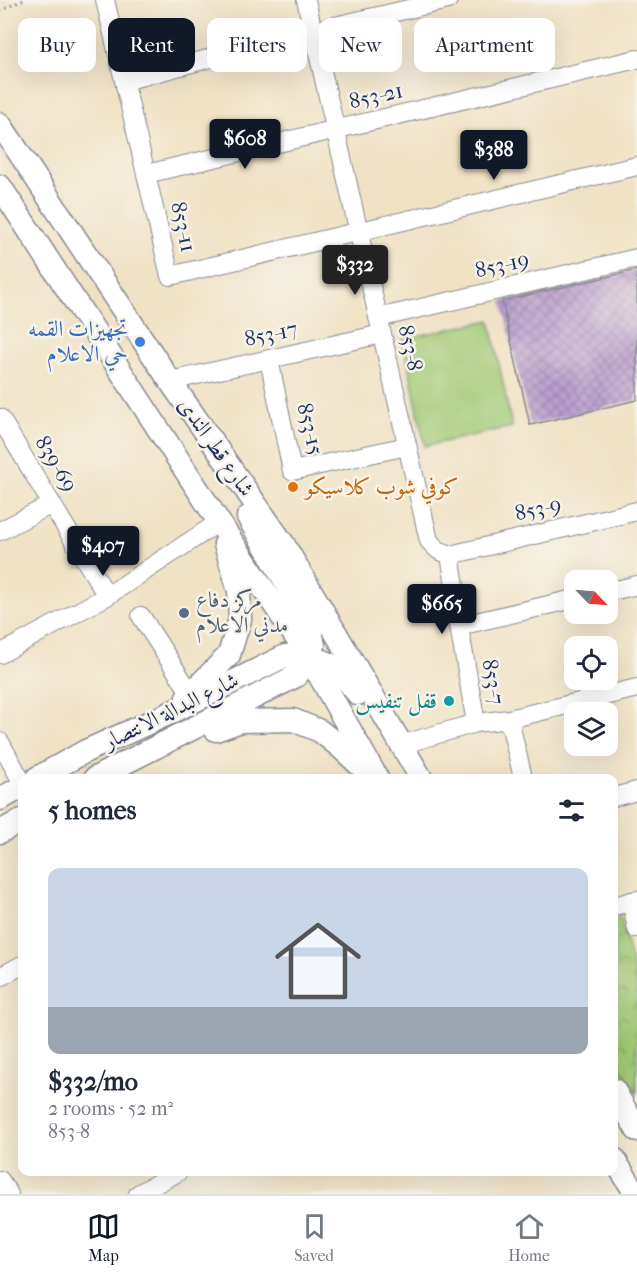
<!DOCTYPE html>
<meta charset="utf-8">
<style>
:root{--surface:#fff;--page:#f2f2f3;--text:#1f2937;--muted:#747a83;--line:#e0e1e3;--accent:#111827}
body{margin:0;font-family:"IM FELL French Canon",Amiri,serif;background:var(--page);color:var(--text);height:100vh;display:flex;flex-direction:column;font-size:22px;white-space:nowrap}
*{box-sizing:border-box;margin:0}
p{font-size:20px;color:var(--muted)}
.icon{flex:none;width:33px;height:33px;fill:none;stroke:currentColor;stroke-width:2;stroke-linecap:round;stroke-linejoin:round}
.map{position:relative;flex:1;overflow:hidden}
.sheet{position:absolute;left:18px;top:774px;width:600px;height:402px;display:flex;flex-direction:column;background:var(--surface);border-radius:12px;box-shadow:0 6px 24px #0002}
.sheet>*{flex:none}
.guide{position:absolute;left:18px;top:18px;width:602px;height:54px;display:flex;gap:12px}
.needle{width:39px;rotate:115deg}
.buttons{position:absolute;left:564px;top:570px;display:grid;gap:12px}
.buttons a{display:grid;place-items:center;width:54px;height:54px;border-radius:12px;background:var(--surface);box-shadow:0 6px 24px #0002;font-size:30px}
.price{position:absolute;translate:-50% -51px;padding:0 14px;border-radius:6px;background:var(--accent);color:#fff;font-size:20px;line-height:39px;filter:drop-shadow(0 2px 3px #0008)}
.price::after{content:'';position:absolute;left:50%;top:36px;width:18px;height:14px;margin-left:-9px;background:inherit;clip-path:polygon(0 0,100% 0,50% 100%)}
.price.current{background:#222;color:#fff}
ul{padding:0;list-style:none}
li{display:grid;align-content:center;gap:12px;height:318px;padding:0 30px}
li+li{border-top:2px solid var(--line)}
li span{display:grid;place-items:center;height:186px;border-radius:12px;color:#555}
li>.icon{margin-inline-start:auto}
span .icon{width:108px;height:108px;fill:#fffc;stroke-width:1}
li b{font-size:26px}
h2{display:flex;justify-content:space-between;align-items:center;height:72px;padding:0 30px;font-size:26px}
.tag{padding:0 21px;border-radius:12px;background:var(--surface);box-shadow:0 6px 24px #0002;font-size:21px;line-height:54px}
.tag.current{background:var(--accent);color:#fff}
.menu{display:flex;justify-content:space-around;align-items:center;height:84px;border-top:2px solid var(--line);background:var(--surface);font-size:16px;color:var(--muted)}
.menu a{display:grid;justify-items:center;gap:3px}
.menu .current{color:var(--accent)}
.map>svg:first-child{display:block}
.grass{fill:#a2c974;stroke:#5e7c69;stroke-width:1.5}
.park{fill:url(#park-crowns);stroke:#5e7c69;stroke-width:1.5}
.building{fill:url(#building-cross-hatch)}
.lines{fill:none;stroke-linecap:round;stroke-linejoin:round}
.minor-casing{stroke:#868891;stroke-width:20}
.major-casing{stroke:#868891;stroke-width:25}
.path{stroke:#868891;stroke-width:3;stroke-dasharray:1.5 4.5;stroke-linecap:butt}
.minor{stroke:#fff;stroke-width:18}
.major{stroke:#fff;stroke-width:22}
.shop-dot{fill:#3f7fe0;stroke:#f7f3e8;stroke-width:2}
.food-dot{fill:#e8710a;stroke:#f7f3e8;stroke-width:2}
.service-dot{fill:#5c6f8a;stroke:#f7f3e8;stroke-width:2}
.culture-dot{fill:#0f9aa8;stroke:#f7f3e8;stroke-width:2}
.labels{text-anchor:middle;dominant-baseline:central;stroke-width:5;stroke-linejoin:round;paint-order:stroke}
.street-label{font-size:22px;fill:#1b2f5e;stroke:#f7f3e8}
.shop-label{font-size:22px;fill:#366cbe;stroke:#f7f3e8;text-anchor:end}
.food-label{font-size:22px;fill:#c56008;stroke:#f7f3e8;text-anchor:start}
.service-label{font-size:22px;fill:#4e5e75;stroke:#f7f3e8;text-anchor:start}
.culture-label{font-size:22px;fill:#0d838f;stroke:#f7f3e8;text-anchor:end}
</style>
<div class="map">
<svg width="637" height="1194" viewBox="0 0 637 1194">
<defs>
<pattern id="park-crowns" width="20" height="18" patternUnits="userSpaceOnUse" patternTransform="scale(1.5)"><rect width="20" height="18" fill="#a2c974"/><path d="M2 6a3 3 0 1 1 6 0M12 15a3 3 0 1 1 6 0" fill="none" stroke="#83a462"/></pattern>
<pattern id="building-cross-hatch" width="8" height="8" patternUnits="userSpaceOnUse" patternTransform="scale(1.5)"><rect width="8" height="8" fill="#ba9ece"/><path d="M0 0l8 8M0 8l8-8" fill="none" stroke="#9681aa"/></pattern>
</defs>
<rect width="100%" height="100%" fill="#f7f3e8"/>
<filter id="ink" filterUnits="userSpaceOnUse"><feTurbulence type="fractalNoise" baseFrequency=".0167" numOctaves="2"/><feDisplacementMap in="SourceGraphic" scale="12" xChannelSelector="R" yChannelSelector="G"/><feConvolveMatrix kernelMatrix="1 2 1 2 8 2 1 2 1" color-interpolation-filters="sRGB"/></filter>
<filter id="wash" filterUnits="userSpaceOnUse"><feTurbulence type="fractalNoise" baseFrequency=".008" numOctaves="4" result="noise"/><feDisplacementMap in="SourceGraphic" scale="24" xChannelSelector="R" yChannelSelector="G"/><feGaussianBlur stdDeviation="1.35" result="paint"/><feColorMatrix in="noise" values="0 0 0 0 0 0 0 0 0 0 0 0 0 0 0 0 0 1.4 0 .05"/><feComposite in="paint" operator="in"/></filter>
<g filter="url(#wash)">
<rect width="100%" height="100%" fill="#f0e2c4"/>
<path class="grass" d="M490,320L512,427L425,446L403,339Z"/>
<path class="park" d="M619,911L637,985V1094L614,1058V913Z"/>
<g id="blocks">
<path class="building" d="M637,270V400L530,425L502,301Z"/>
</g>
</g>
<g filter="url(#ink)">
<use href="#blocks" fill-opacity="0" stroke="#868891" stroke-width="1.5"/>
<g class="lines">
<g class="minor-casing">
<path id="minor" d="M105,0L170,276L637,166
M306,0L429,541L438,550L450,555
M124,81L313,31L448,0
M146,174L637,59
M378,318L637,258
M269,359L292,471L407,446
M170,381L382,334
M0,418L107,596
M0,531L52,504
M450,555L637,511
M450,555L459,610V626
M608,592L637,585
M141,616L191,694
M0,654L107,596L219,522
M509,719L476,723L459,626L574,599
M0,742L22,782
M400,745L476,723
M523,778L509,719L637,688
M614,797L637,791
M631,901L637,929
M614,906L637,900
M0,977L22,965
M0,1180L9,1194
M138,1194L178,1172"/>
</g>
<g class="major-casing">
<path id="major" d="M0,124L170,381L284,545L421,778
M0,186L219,522L309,657L377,778
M187,697L229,655L240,619L239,591L225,544
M216,730L241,721L293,720L320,731L340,747L365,770
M37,778L86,751L168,714L285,656C303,654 322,658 336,668C344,675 351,686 358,694
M95,778L296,676L303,668L314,645L309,622L248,517
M0,799L22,787
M0,832L22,820
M614,1090L637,1130
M614,1159L636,1194"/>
</g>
<path class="path" d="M0,11L23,0"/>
<use href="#minor" class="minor"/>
<use href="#major" class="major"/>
</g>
</g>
<circle class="shop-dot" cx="140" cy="342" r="6"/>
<circle class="food-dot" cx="293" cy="487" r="6"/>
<circle class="service-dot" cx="184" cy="613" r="6"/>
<circle class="culture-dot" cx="449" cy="701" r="6"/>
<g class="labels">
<g class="street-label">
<text transform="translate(376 96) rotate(-13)">853-21</text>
<text transform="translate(183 227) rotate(77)">853-11</text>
<text transform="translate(502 265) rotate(-13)">853-19</text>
<text transform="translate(271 334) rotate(-12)">853-17</text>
<text transform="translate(410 348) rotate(77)">853-8</text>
<text transform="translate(310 429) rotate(76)">853-15</text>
<text transform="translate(216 447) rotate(55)">شارع قطر الندى</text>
<text transform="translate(56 464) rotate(59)">839-69</text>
<text transform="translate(538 509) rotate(-13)">853-9</text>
<text transform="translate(493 682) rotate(80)">853-7</text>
<text transform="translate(171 711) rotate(-26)">شارع البدالة الانتصار</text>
</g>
<g class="shop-label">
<text x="128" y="329">تجهيزات القمه<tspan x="128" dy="25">حي الاعلام</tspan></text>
</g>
<g class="food-label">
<text x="305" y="487">كوفي شوب كلاسيكو</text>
</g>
<g class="service-label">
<text x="196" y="600">مركز دفاع<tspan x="196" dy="25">مدني الاعلام</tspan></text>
</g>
<g class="culture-label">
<text x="437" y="701">قفل تنفيس</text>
</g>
</g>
</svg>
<div class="buttons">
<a><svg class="needle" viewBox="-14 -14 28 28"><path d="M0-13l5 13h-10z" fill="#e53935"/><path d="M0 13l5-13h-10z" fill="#747a83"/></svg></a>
<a><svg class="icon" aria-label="locate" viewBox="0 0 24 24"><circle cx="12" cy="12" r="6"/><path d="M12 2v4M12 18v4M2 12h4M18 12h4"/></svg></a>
<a><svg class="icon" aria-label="layers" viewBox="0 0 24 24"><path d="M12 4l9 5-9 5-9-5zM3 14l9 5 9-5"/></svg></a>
</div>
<b class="price" style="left:245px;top:170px">$608</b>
<b class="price" style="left:494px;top:181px">$388</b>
<b class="price current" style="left:355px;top:296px">$332</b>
<b class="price" style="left:103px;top:577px">$407</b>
<b class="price" style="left:442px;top:635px">$665</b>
<div class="guide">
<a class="tag">Buy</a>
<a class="tag current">Rent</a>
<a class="tag">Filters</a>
<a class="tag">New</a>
<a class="tag">Apartment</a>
</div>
<section class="sheet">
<h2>5 homes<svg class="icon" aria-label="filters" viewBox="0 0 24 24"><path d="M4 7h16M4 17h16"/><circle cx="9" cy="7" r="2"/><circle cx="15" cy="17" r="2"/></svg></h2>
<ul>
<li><span style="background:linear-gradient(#c9d6e8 75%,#9aa5b1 0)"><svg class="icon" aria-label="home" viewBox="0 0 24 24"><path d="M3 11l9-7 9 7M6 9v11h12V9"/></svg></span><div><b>$332/mo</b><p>2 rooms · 52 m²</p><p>853-8</p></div></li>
</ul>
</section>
</div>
<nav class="menu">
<a class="current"><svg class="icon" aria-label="map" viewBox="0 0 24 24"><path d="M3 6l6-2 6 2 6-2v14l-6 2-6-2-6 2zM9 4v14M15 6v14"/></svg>Map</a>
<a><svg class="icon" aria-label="saved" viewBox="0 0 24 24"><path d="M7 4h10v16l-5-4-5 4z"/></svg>Saved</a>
<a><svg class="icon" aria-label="home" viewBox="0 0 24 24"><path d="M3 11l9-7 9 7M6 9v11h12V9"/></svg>Home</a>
</nav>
